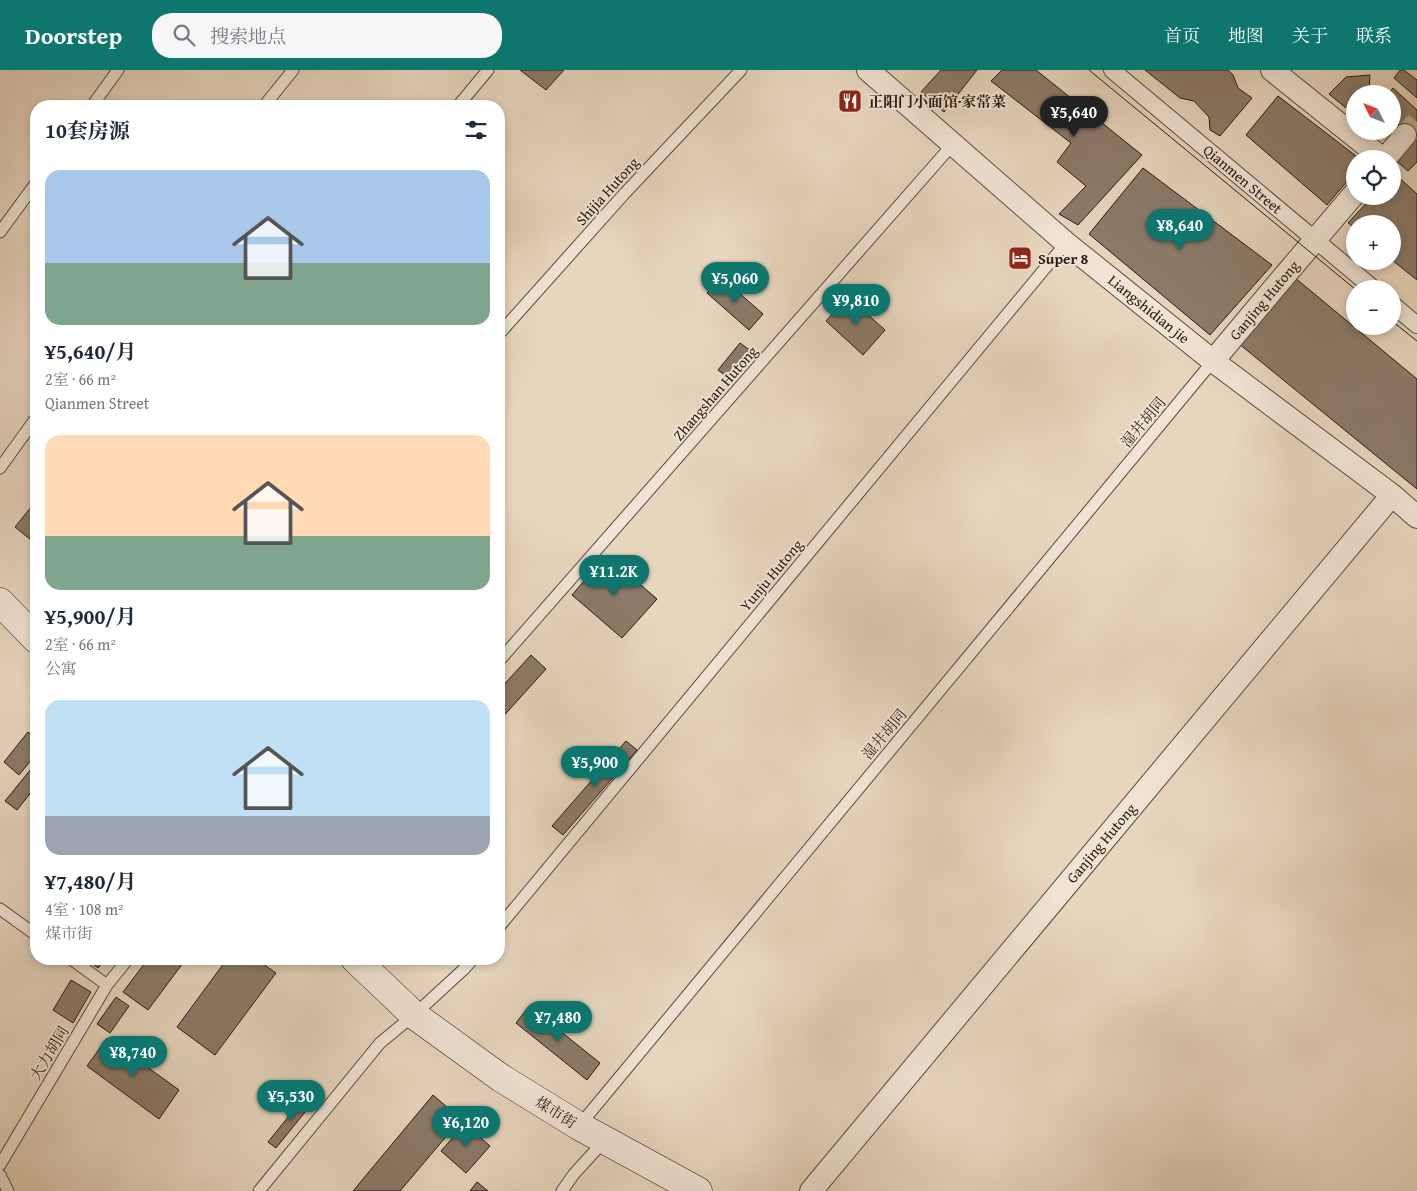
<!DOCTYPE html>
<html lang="zh">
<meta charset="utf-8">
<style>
:root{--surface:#fff;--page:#f6f6f7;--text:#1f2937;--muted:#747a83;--accent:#0f766e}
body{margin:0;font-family:"Gentium Book Plus","Noto Serif SC",serif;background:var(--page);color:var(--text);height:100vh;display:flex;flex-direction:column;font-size:19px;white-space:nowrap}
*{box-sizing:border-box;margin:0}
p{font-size:16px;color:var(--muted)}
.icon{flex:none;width:28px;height:28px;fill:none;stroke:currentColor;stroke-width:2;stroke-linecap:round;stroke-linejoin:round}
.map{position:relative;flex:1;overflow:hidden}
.side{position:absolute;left:30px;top:30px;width:475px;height:865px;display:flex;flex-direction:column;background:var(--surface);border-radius:20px;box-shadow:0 2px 8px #0003}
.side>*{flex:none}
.needle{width:32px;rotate:312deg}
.fabs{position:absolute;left:1346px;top:15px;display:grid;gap:10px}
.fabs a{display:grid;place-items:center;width:55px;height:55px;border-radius:50%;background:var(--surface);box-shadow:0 2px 8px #0003;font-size:25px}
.price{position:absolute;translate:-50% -42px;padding:0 11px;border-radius:18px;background:var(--accent);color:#fff;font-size:16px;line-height:32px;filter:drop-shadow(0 1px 2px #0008)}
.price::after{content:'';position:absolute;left:50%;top:30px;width:15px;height:11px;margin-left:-8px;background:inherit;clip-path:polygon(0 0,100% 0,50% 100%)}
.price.selected{background:#222;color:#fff}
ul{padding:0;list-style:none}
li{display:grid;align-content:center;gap:10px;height:265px;padding:0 15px}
li span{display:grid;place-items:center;height:155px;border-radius:15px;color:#555}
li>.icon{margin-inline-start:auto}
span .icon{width:90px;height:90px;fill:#fffc;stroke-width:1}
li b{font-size:21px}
h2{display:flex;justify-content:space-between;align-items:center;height:60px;padding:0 15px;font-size:21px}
header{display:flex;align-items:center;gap:30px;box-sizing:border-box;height:70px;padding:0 25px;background:var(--accent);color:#fff}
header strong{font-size:24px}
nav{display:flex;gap:28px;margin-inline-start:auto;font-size:18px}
.search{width:350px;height:45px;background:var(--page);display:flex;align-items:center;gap:12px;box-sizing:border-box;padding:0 18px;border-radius:20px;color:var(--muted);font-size:19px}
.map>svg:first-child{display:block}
.building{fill:#8b7b6a;stroke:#27190f}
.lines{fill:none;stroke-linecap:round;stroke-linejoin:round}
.minor-tunnel{stroke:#c1b09b;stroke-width:22;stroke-dasharray:22 11;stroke-linecap:butt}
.service-casing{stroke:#57483b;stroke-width:13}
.pedestrian-casing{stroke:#57483b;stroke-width:18}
.minor-casing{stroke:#57483b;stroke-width:24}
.secondary-casing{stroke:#27190f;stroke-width:29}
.service{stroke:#efe4d5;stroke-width:11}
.pedestrian{stroke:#efe4d5;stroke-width:16}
.minor{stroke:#efe4d5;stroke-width:22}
.secondary{stroke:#efe4d5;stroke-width:28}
.tram{stroke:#27190f;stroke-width:1}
.labels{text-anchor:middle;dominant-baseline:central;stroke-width:4;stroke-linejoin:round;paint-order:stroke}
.poi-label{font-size:15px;font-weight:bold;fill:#27190f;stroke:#efe4d5;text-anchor:start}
.street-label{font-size:15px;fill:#27190f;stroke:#efe4d5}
</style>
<header>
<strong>Doorstep</strong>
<div class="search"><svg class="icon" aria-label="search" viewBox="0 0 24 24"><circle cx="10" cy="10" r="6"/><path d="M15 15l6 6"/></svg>搜索地点</div>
<nav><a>首页</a><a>地图</a><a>关于</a><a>联系</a></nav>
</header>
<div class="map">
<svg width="1417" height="1121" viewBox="0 0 1417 1121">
<rect width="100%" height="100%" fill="#e7d6be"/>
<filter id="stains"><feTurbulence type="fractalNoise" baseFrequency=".004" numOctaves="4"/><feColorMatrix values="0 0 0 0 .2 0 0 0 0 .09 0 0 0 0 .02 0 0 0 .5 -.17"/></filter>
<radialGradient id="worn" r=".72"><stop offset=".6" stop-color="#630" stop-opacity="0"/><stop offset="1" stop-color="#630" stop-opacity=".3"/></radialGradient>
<path class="building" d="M520,0H564L546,20Z
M941,0H977L944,42L921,22Z
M1002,0H1036L1142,85L1078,155L1059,144L1086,116L1057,92L1071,73L991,11Z
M1145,0H1228L1233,5L1238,18L1252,28L1220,66L1210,60L1209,47L1194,31L1180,28Z
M1400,0H1404L1417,10V28L1394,8Z
M1370,5L1369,21L1367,24H1355V37L1351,42L1329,24L1346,7Z
M1393,18L1417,40V92L1408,101L1392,87L1410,66L1392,48V24H1388Z
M1278,26L1360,89H1355V102L1327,135L1246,65Z
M1143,98L1272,195L1210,265L1089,164Z
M1395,104L1417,124V210L1392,190V154H1355V158L1348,153L1373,126H1392V106Z
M721,207L763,244L749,260L707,223Z
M1294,207L1417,309V419L1238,273Z
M848,227L885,260L863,285L826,251Z
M740,273L751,281L729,308L718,300Z
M36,431V474L15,457Z
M606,485L657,529L622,568L572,525Z
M531,585L546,599L499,651V620Z
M28,662L36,669V684L19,705L4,692Z
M626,671L637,680L563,765L552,756Z
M36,693V716L17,740L5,731Z
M86,889H105L98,898Z
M148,889H186L148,940L123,922Z
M227,889H256L276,903L215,985L177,957Z
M71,910L91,922L73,953L53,940Z
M116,927L129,936L110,963L97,954Z
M529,936L600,993L587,1010L516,953Z
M107,968L179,1020L159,1049L87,996Z
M306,1025L314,1031L276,1078L268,1072Z
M433,1025L461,1049L400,1121H353Z
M465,1054L490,1076L466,1103L441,1081Z
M477,1112L488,1121H470Z"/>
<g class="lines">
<path class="minor-tunnel" d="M1405,65L1417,52"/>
<g class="service-casing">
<path id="service" d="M92,36L118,0
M264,36L293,0
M458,36L488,0
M0,162L36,113
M499,264L625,123L741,0
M0,398L36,348
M499,591L953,74
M0,839L36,865
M499,857L1066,173
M71,889L107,915
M579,1056L1213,291
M0,1095L107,915L128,889
M0,1105L8,1121
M259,1121L380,973L414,945L464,899L473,889
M562,1121L574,1104L605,1070"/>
</g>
<g class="pedestrian-casing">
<path id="pedestrian" d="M1112,0L1374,219
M1392,234L1417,255"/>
</g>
<g class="minor-casing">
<path id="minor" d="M868,0L1066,173L1213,291L1392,425L1417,447
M1272,0L1383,89
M1385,89L1405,65
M1213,291L1286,204L1355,123
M811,1121L1392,425"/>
</g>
<g class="secondary-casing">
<path id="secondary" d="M0,532L36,569
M355,889L414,945L501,1008L579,1056L698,1121"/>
</g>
<use href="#service" class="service"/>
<use href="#pedestrian" class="pedestrian"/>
<use href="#minor" class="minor"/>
<use href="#secondary" class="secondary"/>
<path class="tram" d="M1089,0L1355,219
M1392,251L1417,271"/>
</g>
<defs>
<g id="restaurant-square" transform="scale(1.25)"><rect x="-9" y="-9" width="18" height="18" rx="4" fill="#8f2418" stroke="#efe4d5"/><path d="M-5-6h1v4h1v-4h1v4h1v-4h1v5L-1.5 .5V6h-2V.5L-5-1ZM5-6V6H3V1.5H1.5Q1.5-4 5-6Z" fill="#fff"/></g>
<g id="hotel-square" transform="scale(1.25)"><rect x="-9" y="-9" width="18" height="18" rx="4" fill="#8f2418" stroke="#efe4d5"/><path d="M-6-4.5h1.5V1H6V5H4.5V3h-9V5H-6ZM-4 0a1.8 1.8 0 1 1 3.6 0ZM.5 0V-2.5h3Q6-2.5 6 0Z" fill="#fff"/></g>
</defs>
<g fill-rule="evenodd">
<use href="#restaurant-square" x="850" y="31"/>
<use href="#hotel-square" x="1020" y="188"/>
</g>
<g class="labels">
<g class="poi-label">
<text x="868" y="31">正阳门小面馆·家常菜</text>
<text x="1038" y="188">Super 8</text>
</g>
<g class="street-label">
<text transform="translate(1243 109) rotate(40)">Qianmen Street</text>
<text transform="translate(607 121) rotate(-48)">Shijia Hutong</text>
<text transform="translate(1264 230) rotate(-50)">Ganjing Hutong</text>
<text transform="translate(1149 239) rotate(39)">Liangshidian jie</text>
<text transform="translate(715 323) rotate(-49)">Zhangshan Hutong</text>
<text transform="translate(1143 352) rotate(-50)">湿井胡同</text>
<text transform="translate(771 505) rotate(-50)">Yunju Hutong</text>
<text transform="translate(884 664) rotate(-50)">湿井胡同</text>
<text transform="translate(1101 773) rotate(-50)">Ganjing Hutong</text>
<text transform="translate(49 983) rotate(-59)">大力胡同</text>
<text transform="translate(556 1042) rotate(32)">煤市街</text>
</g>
</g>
<rect width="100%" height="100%" filter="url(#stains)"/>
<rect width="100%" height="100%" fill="url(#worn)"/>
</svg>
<div class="fabs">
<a><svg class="needle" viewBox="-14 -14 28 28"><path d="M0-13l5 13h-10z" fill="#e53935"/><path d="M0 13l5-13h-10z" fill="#747a83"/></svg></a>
<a><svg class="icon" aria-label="locate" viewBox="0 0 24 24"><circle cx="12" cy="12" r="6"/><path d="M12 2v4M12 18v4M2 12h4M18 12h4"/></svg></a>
<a>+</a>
<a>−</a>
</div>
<b class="price selected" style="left:1074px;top:68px">¥5,640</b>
<b class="price" style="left:1180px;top:181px">¥8,640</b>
<b class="price" style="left:735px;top:234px">¥5,060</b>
<b class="price" style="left:856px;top:256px">¥9,810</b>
<b class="price" style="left:614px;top:527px">¥11.2K</b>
<b class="price" style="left:595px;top:718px">¥5,900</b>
<b class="price" style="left:558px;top:973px">¥7,480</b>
<b class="price" style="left:133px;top:1008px">¥8,740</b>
<b class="price" style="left:291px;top:1052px">¥5,530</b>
<b class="price" style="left:466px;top:1078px">¥6,120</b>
<section class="side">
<h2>10套房源<svg class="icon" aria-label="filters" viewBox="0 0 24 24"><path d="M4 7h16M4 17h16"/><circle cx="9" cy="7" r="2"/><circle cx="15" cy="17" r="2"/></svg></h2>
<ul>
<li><span style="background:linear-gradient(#a9c7e8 60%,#7fa58c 0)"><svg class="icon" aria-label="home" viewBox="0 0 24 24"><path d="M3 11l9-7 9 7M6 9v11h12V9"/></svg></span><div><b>¥5,640/月</b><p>2室 · 66 m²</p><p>Qianmen Street</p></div></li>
<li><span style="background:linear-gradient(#ffd9b3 65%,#7fa58c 0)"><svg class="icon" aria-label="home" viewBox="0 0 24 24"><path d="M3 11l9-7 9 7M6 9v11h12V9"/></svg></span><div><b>¥5,900/月</b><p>2室 · 66 m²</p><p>公寓</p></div></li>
<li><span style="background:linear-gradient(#bfe0f5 75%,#9aa5b1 0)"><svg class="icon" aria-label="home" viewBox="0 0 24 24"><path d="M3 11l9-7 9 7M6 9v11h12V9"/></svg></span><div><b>¥7,480/月</b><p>4室 · 108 m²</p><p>煤市街</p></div></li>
</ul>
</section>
</div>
